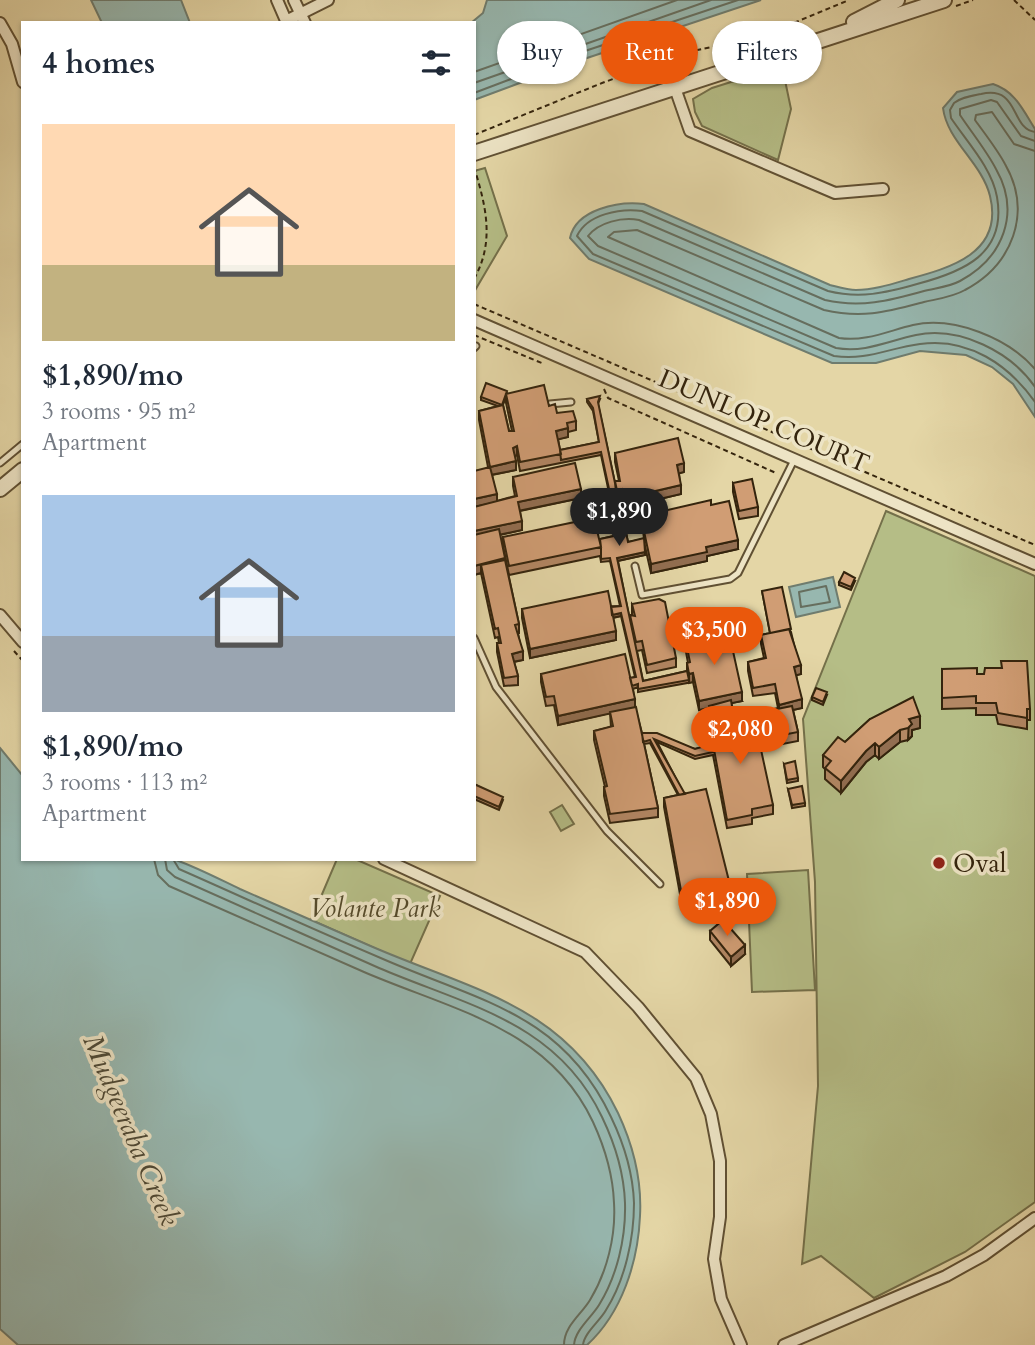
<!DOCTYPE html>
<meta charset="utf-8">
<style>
:root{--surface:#fff;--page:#f6f6f7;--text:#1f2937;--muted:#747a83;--accent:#ea580c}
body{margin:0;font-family:Cardo,serif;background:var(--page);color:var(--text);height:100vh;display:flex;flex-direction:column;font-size:26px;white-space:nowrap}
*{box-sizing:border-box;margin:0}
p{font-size:23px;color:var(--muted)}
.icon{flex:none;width:38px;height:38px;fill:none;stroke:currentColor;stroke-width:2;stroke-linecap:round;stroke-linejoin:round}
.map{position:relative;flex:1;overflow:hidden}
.side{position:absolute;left:21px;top:21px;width:455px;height:840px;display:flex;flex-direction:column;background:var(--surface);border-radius:0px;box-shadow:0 2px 5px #0004}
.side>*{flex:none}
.hud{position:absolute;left:497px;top:21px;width:432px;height:63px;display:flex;gap:14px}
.price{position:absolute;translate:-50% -60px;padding:0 16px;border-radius:24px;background:var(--accent);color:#fff;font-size:23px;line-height:46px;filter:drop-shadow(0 2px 4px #0008)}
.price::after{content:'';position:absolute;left:50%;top:42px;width:21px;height:16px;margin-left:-10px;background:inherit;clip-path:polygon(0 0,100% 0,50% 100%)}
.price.selected{background:#222;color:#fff}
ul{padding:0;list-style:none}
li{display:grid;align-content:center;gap:14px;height:371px;padding:0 21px}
li span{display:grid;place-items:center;height:217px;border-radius:0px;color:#555}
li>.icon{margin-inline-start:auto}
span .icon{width:126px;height:126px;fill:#fffc;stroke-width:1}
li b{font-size:30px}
h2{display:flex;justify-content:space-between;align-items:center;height:84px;padding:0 21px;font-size:30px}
.tag{padding:0 24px;border-radius:32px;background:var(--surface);box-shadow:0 2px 5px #0004;font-size:24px;line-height:63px}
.tag.selected{background:var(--accent);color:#fff}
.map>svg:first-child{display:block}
.green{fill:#b5bd86;stroke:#74704a;stroke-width:2}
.water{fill:#97b7af;stroke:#6f7c6e;stroke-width:2}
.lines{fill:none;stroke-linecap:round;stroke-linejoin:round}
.shore{stroke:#666e5e;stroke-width:2}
.service-casing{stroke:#605033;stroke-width:9}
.minor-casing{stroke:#605033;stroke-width:14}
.tertiary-casing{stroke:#605033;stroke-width:18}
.path{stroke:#34240d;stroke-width:2;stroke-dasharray:5 3.5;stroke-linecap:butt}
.service{stroke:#ede4c5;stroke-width:5}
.minor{stroke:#ede4c5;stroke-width:10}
.tertiary{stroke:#ede4c5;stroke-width:14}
.wall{fill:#b38764;stroke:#34240d;stroke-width:2;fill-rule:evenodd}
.shaded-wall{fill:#926e51;stroke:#34240d;stroke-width:2}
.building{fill:#d09d74;stroke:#34240d;stroke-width:2}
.poi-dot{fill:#8f2418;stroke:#ede4c5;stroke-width:2.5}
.labels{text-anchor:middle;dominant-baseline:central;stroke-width:7;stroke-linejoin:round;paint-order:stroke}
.street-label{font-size:26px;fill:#34240d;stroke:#ede4c5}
.poi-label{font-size:26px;fill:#34240d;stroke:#ede4c5;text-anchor:start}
.park-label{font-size:26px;font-style:italic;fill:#544a2b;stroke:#ede4c5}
.water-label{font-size:28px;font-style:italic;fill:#4d4936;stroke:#ede4c5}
</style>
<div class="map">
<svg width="1035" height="1345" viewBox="0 0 1035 1345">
<rect width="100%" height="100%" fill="#e4d6a6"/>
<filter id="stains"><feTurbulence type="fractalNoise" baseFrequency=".00286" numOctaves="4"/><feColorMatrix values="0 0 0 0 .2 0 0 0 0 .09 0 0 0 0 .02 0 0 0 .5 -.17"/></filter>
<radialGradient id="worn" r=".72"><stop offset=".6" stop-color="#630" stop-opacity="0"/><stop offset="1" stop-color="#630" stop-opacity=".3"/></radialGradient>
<path class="green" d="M782,66L791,109L778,160L702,126L695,112L693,99L712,88Z
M485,168L507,236L474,292V171Z
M886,511L1035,576V1202L965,1252L874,1298L821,1256L802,1264L818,1086L815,882L803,719Z
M562,805L574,824L561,831L550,812Z
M337,859H355L440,896L410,964L311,920Z
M808,870L815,990L752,992L747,874Z"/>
<path class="water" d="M91,0H181L190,23H102Z
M487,0H761L584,59L474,100V23H471L483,13Z
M993,84C1015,91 1023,110 1035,129V417L1013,384L992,367L966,355L920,351L876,363H832L589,259L570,238C576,209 619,201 644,204L830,285C838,287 848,290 856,290C874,290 892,284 909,279C950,268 1004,253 990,196C982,163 947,141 943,108L957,92Z
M833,577L840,607L796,617L789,587Z
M0,748L23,776V859C60,859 97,859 134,859C147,859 164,856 176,860C198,868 219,879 240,889C282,907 324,926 366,944C467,989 565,1003 618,1113C633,1145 642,1180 640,1216C638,1262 622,1313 587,1345H18L0,1329Z"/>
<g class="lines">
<path class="shore" d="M474,72L677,0
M474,83L711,0
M474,93L582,52L738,0
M1035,132C1010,129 1020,85 981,94C971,96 962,97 954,103L950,110L951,118C967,142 992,168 997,197C1007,254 963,272 917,284C885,293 860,299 828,291L642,211C621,208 587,214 577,236L593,254L834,356C866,361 889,348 920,344C968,337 1009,365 1035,402
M1035,141L1021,136L997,102L991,100L960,109V115C972,133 986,150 996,169C1021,213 1003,258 960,281C949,287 936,288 924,291C889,301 860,308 825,300L639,220C622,217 599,222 588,236L598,246L836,348C865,353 888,341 916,335C960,326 1011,352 1035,387
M1035,151L1014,144L992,112L976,115L975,120C985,134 997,149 1005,164C1033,213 1012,265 965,290C953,297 937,299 924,302C886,312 862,319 824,310L637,230L614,232L608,237L839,338C865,342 888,331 913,325C954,316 1008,338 1035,369
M826,586L830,602L801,607L799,592Z
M154,859L158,875L169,886C234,915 299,944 364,972C452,1010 548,1027 593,1122C605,1148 613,1175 614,1203C616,1236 607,1272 590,1300C581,1315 564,1326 564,1345
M165,859L167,870L175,877C243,907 311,938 379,968C468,1006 557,1022 602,1117C615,1144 624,1173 625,1203C626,1238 617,1276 599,1305C591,1318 575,1330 574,1345
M173,859L179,869C247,899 314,930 383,959C479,1001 562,1013 611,1117C624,1144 633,1173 634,1203C634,1239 625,1280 606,1310C600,1321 584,1333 583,1345"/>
<g class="service-casing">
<path id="service" d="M474,348L476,346
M550,404L571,402
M0,463L23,444
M635,566L642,595L730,579L738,573L794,460
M474,638L496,687L607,831L660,884"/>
</g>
<g class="minor-casing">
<path id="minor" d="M277,0L287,23
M294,0L305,23
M286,21L328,0
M0,23L12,44L23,82
M675,88L690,131L835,193L883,189
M474,320L1035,564
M0,615L23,642
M384,859L585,952L638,1007L696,1078L711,1114L720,1161V1217L714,1259L721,1299L741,1345
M784,1345L946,1276L984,1255L1035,1218"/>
</g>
<g class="tertiary-casing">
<path id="tertiary" d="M854,22L897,0
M474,153L944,0
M0,489L23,470"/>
</g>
<path class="path" d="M1014,0L1035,20
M956,6L973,0
M474,135L602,83L684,53L762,36L849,0
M474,167C486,206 495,242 474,279
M474,304L1035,545
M474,335L544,364
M604,389L608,398L776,473
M14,651L23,661"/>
<use href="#service" class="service"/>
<use href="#minor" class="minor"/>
<use href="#tertiary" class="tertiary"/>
</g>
<path class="wall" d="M507,394L549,406L557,413L576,421V430L568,432V437L558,439L560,450L599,442L593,411L587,402V399H600L598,404L615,483L619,481L615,462V453L684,472L679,473L681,494L634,505L633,501L624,503L622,498L619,499L628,542L644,539L642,522L659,519V512L711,505L738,549L707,556V561L651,573L644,542L645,555L618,561L630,621V615H632V604L676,658V667L647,673L642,650L637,651L643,681L687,671V663H688L686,652V643L742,701L731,703L737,727L773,805V814L752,818V824L727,828L713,755L695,759L657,742L729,881V890L706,894V900L682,905L664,807V798L678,795L650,743L644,744L658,808V817L610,823L604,796V787H605L594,740V731L611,727L610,713L558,725L554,705L546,706L541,682V674L630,678L635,677L621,616L613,618L616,640L530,658L522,618V609L620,606L610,561L601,562L600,556L509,575L503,546V537L600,539L618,535L601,455L520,471L517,455L514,456L516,470L492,475L497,501L515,496L513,486V477L581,498L520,511L522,530L500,535L519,624V633H518L523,660L514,662L518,676V685L504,686L497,652V643H499L498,637L495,638L481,573L474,575L488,467L479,420V411L498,406L481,400V397ZM506,397V403L512,431H509L503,405ZM693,682L699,710L709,708L711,717H708V726L712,745L695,749L642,733L635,707L633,689L638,687V692Z
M733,483L758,507V516L739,519L733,492Z
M855,581L851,590L839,585V582Z
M762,591L791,632L801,674L796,675L802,708L793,710L798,732V741L762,748L757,721V713L778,708L775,693L753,696L748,671V662L764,658L761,644V635L770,633Z
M942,669L977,674L1030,709V720H1027V729L998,724L996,715H976V708L942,709Z
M827,695L823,705L812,700V697Z
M870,719L920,728L912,730V736L908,740L900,742L879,759L875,755L866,762L841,793L825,779V769L823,767V755L845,742Z
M784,764L798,778V781L787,783Z
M474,784L503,800L499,810L474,799Z
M788,789L805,803V806L792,808Z
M710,931L745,954L731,966L710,940Z"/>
<path class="shaded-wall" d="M568,428V437L556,440V431Z
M517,446V455L513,457V448Z
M516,461V470L490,475V467Z
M684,463V472L677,474V465Z
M681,485V494L634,505V496Z
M581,489V498L518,511V502Z
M622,489V498L617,500V491Z
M633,492V501L624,503V494Z
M497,494V502L474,507V499Z
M522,521V530L474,540V531Z
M738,540V549L707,556V561L651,573V564L706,547Z
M645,552V555L617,561V558Z
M505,558V567L481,565V573L474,575V566Z
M621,613V616L611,618V615Z
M616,631V640L530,658V649Z
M523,651V660L512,662V654Z
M801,665V674L794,676V667Z
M693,673V682L689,683V674Z
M742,692V701L699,710V701Z
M635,699V708L558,725V716Z
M802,699V708L779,713V705Z
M920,716V728L912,730V736L908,740L909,719Z
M900,730V742L879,759V747Z
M875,743V755L866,762L841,793V781L866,751Z
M745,945V954L731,966V957Z"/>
<path class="building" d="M486,383L507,391L502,405L481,397Z
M544,385L549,406L555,404L557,413L573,411L576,421L567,423L568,428L556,431L561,454L520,462L517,446L513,448L516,461L490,467L497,494L474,499V471L490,467L479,411L503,405L509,431H514L506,394Z
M600,396L598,402L615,483L617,500L619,499L628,542L644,538L645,552L617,558L643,681L687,671L689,680L638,689V684L632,686L630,678L636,677L621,613L612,615L611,607L621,606L610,558L601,559V547L600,539L619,535L601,452L561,460L560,450L599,442L593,408L587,399Z
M678,438L684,463L677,465L681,485L634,496L633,492L624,494L622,489L617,491L615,481H620L615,453Z
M575,463L581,489L518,502L522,521L474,531V507L517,496L513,477Z
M752,479L758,507L739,511L733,483Z
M711,500V505L729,501L738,540L706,547L707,552L651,564L642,522L660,518L659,512Z
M594,518L601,547L509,566L503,537Z
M499,529L505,558L474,566V535Z
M505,560L519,624L515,625L523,651L512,654L518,676L504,678L497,643H501L498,628L495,629L481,565Z
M844,572L855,578L851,587L839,582Z
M782,587L791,629L770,633L762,591Z
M608,591L616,631L530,649L522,609Z
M659,599L665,602L676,658L647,665L642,641L636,642L630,615L635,616L632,604Z
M789,629L801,665L794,667L802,699L779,705L775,684L753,688L748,662L766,658L761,635Z
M729,633L742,692L699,701L693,673L689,674L687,663L690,662L686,643Z
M625,654L635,699L558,716L554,696L546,697L541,674Z
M1001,661H1027L1030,709H1027V718L998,713L996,703H976V696L942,698V669L977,668V674H984L985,668H1002Z
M816,688L827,692L823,702L812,697Z
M913,697L920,716L909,719L912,724L908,728L900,730L879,747L875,743L866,751L841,781L825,768L831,761L823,755L838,737L845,742L870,719Z
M731,700L733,712L711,716L709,706Z
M792,706L798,732L762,739L757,713Z
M636,707L658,808L610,814L604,787L607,786L594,731L613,726L610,712Z
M733,712L737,727L755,722L773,805L752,809V815L727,820L708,717Z
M642,733H657L695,749L712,744L713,752L695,756L654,739L685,794L679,795L650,740L643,742Z
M795,761L798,778L787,780L784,764Z
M474,784L503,797L499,807L474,796Z
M802,786L805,803L792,805L788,789Z
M706,789L729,881L705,885L706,891L682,896L664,798Z
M723,920L745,945L731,957L710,931Z"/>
<circle class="poi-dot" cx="939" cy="863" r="7"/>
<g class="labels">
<g class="street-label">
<text transform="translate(764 421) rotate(23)">DUNLOP COURT</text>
</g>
<g class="poi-label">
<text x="953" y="863">Oval</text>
</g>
<g class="park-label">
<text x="375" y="908">Volante Park</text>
</g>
<g class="water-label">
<text transform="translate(131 1130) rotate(67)">Mudgeeraba Creek</text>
</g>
</g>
<rect width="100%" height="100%" filter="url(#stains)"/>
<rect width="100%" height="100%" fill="url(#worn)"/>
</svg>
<b class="price selected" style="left:619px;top:548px">$1,890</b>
<b class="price" style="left:714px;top:667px">$3,500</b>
<b class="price" style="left:740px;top:766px">$2,080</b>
<b class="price" style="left:727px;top:938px">$1,890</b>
<div class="hud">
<a class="tag">Buy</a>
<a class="tag selected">Rent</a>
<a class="tag">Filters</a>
</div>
<section class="side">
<h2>4 homes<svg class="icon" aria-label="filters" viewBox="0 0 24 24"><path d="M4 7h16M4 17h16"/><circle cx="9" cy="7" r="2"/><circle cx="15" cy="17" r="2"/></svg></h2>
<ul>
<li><span style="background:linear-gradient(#ffd9b3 65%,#c2b280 0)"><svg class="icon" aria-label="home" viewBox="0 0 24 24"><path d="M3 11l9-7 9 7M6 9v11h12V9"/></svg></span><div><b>$1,890/mo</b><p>3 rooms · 95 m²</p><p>Apartment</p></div></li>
<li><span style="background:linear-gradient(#a9c7e8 65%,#9aa5b1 0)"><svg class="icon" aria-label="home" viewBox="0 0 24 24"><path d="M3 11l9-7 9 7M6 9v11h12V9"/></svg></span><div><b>$1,890/mo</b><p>3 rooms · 113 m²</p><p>Apartment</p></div></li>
</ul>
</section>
</div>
